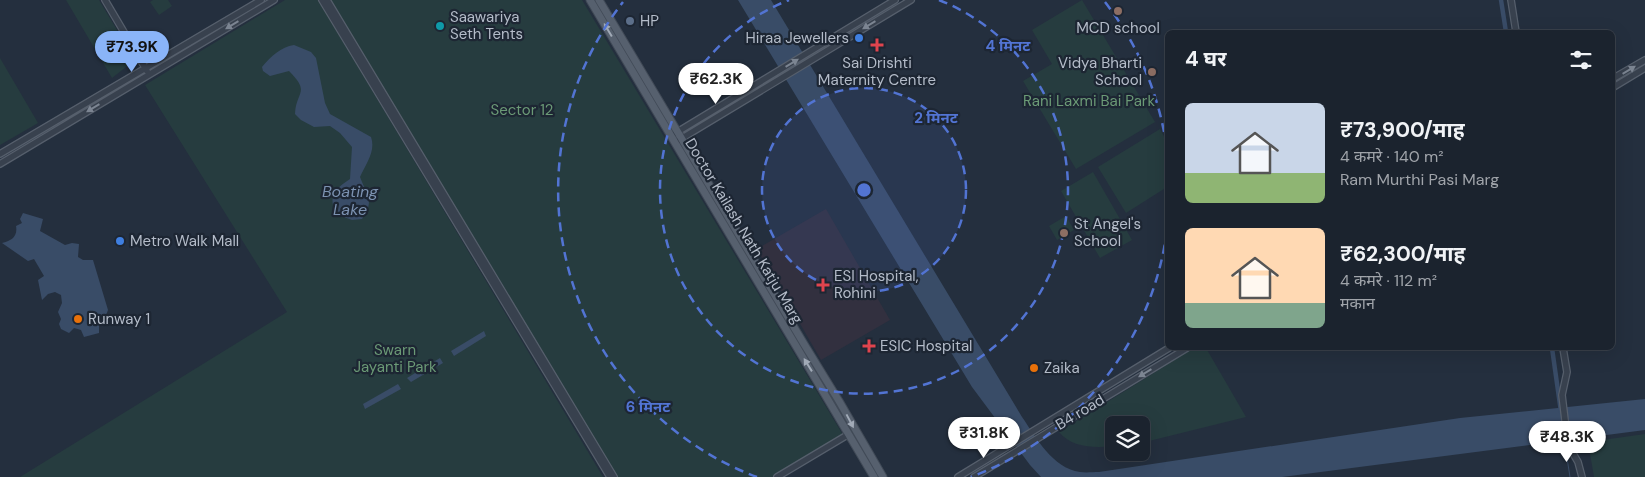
<!DOCTYPE html>
<html lang="hi">
<meta charset="utf-8">
<style>
:root{--surface:#1b232e;--page:#282f3a;--text:#f1f3f6;--muted:#a0a4aa;--line:#39404a;--accent:#8ab4f8}
body{margin:0;font-family:"DM Sans","Noto Sans Devanagari",sans-serif;background:var(--page);color:var(--text);height:100vh;display:flex;flex-direction:column;font-size:19px;white-space:nowrap}
*{box-sizing:border-box;margin:0}
p{font-size:16px;color:var(--muted)}
.icon{flex:none;width:28px;height:28px;fill:none;stroke:currentColor;stroke-width:2;stroke-linecap:round;stroke-linejoin:round}
.map{position:relative;flex:1;overflow:hidden}
.details{position:absolute;left:1165px;top:30px;width:450px;height:320px;display:flex;flex-direction:column;background:var(--surface);border-radius:8px;box-shadow:0 5px 20px #0002,0 0 0 1px var(--line)}
.details>*{flex:none}
.controls{position:absolute;left:1105px;top:416px;display:grid;gap:10px}
.controls a{display:grid;place-items:center;width:45px;height:45px;border-radius:8px;background:var(--surface);box-shadow:0 5px 20px #0002,0 0 0 1px var(--line);font-size:25px}
.price{position:absolute;translate:-50% -42px;padding:0 11px;border-radius:18px;background:#fff;color:#222;font-size:16px;line-height:32px;filter:drop-shadow(0 1px 2px #0008)}
.price::after{content:'';position:absolute;left:50%;top:30px;width:15px;height:11px;margin-left:-8px;background:inherit;clip-path:polygon(0 0,100% 0,50% 100%)}
.price.active{background:var(--accent);color:#111}
ul{padding:0;list-style:none}
li{display:flex;align-items:center;gap:15px;height:125px;padding:0 20px}
li span{display:grid;place-items:center;flex:none;width:140px;height:100px;border-radius:8px;color:#555}
li>.icon{margin-inline-start:auto}
span .icon{width:60px;height:60px;fill:#fffc;stroke-width:1}
li b{font-size:21px}
h2{display:flex;justify-content:space-between;align-items:center;height:60px;padding:0 20px;font-size:21px}
.map>svg:first-child{display:block}
.medical{fill:#32303f}
.green{fill:#263c3f}
.water{fill:#394c67}
.lines{fill:none;stroke-linecap:round;stroke-linejoin:round}
.stream{stroke:#394c67;stroke-width:1}
.canal{stroke:#394c67;stroke-width:4.5}
.minor-casing{stroke:#565f6c;stroke-width:8}
.major-casing{stroke:#414a57;stroke-width:9}
.minor{stroke:#38414e;stroke-width:5.5}
.major{stroke:#56606e;stroke-width:7}
.oneway{fill:#7c8592}
.oneway2{fill:#a1aab7}
.ring{fill:none;stroke:#5274d3;stroke-width:2.5;stroke-dasharray:9 6}
.education-dot{fill:#8d6e63;stroke:#1d2633;stroke-width:2}
.service-dot{fill:#5c6f8a;stroke:#1d2633;stroke-width:2}
.culture-dot{fill:#0f9aa8;stroke:#1d2633;stroke-width:2}
.shop-dot{fill:#3f7fe0;stroke:#1d2633;stroke-width:2}
.health-dot{fill:#e0444e;stroke:#1d2633;stroke-width:2}
.food-dot{fill:#e8710a;stroke:#1d2633;stroke-width:2}
.labels{text-anchor:middle;dominant-baseline:central;stroke-width:4.5;stroke-linejoin:round;paint-order:stroke}
.poi-label{font-size:15px;fill:#b4bcc9;stroke:#1d2633;text-anchor:start}
.park-label{font-size:15px;fill:#6b9a76;stroke:#1d2633}
.street-label{font-size:15px;fill:#b4bcc9;stroke:#1d2633}
.water-label{font-size:16px;font-style:italic;fill:#7c92b1;stroke:#1d2633}
.centre{fill:#5274d3;stroke:#1d2633;stroke-width:2.5}
.ring-label{font-size:15px;text-anchor:middle;font-weight:bold;fill:#5274d3;stroke:#1d2633;stroke-width:4.5;stroke-linejoin:round;paint-order:stroke}
</style>
<div class="map">
<svg width="1645" height="477" viewBox="0 0 1645 477">
<rect width="100%" height="100%" fill="#242f3e"/>
<path class="medical" d="M826,209L890,320L821,360L757,249Z"/>
<path class="green" d="M66,0H99L135,60L112,78Z
M153,0H168L172,6L159,15L150,2Z
M285,0H318L603,477H20L287,312L145,85Z
M328,0H582L843,435L772,477H616Z
M1082,0L1155,122L1076,169L1023,81L1052,64L1032,30Z
M0,58L38,123L0,145Z
M1160,129L1167,142V187L1126,213L1098,167Z
M1093,172L1132,240L1100,258L1061,191Z
M1066,216L1074,230L1057,240L1049,226Z
M1194,348H1206L1246,417L1141,443V425H1114V446C1095,448 1072,448 1059,432Z
M1645,434V477H1594L1588,442Z"/>
<path class="water" d="M738,0H771L1022,417C1036,437 1052,468 1080,472C1086,473 1093,472 1099,472L1460,418L1645,399V430L1282,477H1041L1030,465L972,387Z
M294,45L311,52L316,58L325,103L330,114L371,137C376,151 366,164 360,177C367,196 375,200 362,219L352,220L336,214C328,195 334,190 350,179L352,147L340,133L330,126L314,127L301,120L295,114C296,91 311,93 289,71L270,76L263,71L262,67C271,56 281,47 294,45Z
M23,213L43,219L40,231L65,245L72,243L79,244L78,257L83,260H93L108,310L105,318L99,320V333L84,337L81,330L74,328L69,333L61,329L59,324L61,319L58,312L62,303L61,295L55,292L48,294L42,300L38,280L44,276L34,259L28,261L2,243C11,241 18,237 16,226L22,223L20,219Z
M484,331L486,336L454,356L451,351Z
M440,358L443,363L411,382L407,378Z
M398,384L401,389L365,409L363,404Z"/>
<g class="lines">
<path class="stream" d="M1567,458L1570,477"/>
<path class="canal" d="M1501,0L1506,32
M1552,348L1561,412
M1565,442L1567,458"/>
<g class="minor-casing">
<path id="minor" d="M105,0L147,71
M322,0L610,477
M327,0L614,477
M1511,0L1516,32
M1612,79L1645,60
M1612,88L1645,68
M674,134L895,0
M679,140L911,0
M0,154L261,0
M0,164L274,0
M1563,348L1567,372L1562,395L1568,445L1578,462L1582,477
M777,477L849,434
M958,477L1169,348
M974,477L1187,348"/>
</g>
<g class="major-casing">
<path id="major" d="M590,0L874,477
M599,0L804,344L839,401L883,477"/>
</g>
<use href="#minor" class="minor"/>
<use href="#major" class="major"/>
</g>
<defs><path id="oneway-solid" d="M-6-.8H1V-3.2L6.5 0L1 3.2V.8H-6Z" transform="scale(1.25)"/></defs>
<g class="oneway">
<use href="#oneway-solid" transform="translate(232 25) rotate(149)"/>
<use href="#oneway-solid" transform="translate(869 25) rotate(149)"/>
<use href="#oneway-solid" transform="translate(792 63) rotate(-31)"/>
<use href="#oneway-solid" transform="translate(1629 70) rotate(-31)"/>
<use href="#oneway-solid" transform="translate(93 108) rotate(149)"/>
<use href="#oneway-solid" transform="translate(1145 373) rotate(149)"/>
</g>
<g class="oneway2">
<use href="#oneway-solid" transform="translate(608 30) rotate(-121)"/>
<use href="#oneway-solid" transform="translate(808 365) rotate(-122)"/>
<use href="#oneway-solid" transform="translate(850 421) rotate(62)"/>
</g>
<circle cx="864" cy="190" r="102" fill="#5274d3" fill-opacity=".12"/>
<g class="ring">
<circle cx="864" cy="190" r="102"/>
<path d="M939 0A204 204 0 1 1 789 0"/>
<path d="M1167 230A306 306 0 0 1 971 477M757 477A306 306 0 0 1 623 2M1105 2A306 306 0 0 1 1167 150"/>
</g>
<g class="education-dot">
<circle cx="1118" cy="11" r="5"/>
<circle cx="1152" cy="72" r="5"/>
<circle cx="1064" cy="233" r="5"/>
</g>
<circle class="service-dot" cx="630" cy="21" r="5"/>
<circle class="culture-dot" cx="440" cy="26" r="5"/>
<g class="shop-dot">
<circle cx="859" cy="38" r="5"/>
<circle cx="120" cy="241" r="5"/>
</g>
<g class="health-dot">
<path d="M874.5 37.5h5v5h5v5h-5v5h-5v-5h-5v-5h5z"/>
<path d="M820.5 277.5h5v5h5v5h-5v5h-5v-5h-5v-5h5z"/>
<path d="M866.5 338.5h5v5h5v5h-5v5h-5v-5h-5v-5h5z"/>
</g>
<g class="food-dot">
<circle cx="78" cy="319" r="5"/>
<circle cx="1034" cy="368" r="5"/>
</g>
<g class="labels">
<g class="poi-label">
<text x="450" y="17">Saawariya<tspan x="450" dy="17">Seth Tents</tspan></text>
<text x="640" y="21">HP</text>
<text x="1118" y="28" text-anchor="middle">MCD school</text>
<text x="849" y="38" text-anchor="end">Hiraa Jewellers</text>
<text x="877" y="63" text-anchor="middle">Sai Drishti<tspan x="877" dy="17">Maternity Centre</tspan></text>
<text x="1142" y="63" text-anchor="end">Vidya Bharti<tspan x="1142" dy="17">School</tspan></text>
<text x="1074" y="224">St Angel's<tspan x="1074" dy="17">School</tspan></text>
<text x="130" y="241">Metro Walk Mall</text>
<text x="834" y="276">ESI Hospital,<tspan x="834" dy="17">Rohini</tspan></text>
<text x="88" y="319">Runway 1</text>
<text x="880" y="346">ESIC Hospital</text>
<text x="1044" y="368">Zaika</text>
</g>
<g class="park-label">
<text x="1089" y="101">Rani Laxmi Bai Park</text>
<text x="522" y="110">Sector 12</text>
<text x="395" y="350">Swarn<tspan x="395" dy="17">Jayanti Park</tspan></text>
</g>
<g class="street-label">
<text transform="translate(744 231) rotate(59)">Doctor Kailash Nath Katju Marg</text>
<text transform="translate(1080 412) rotate(-31)">B4 road</text>
</g>
<g class="water-label">
<text x="350" y="191">Boating<tspan x="350" dy="18">Lake</tspan></text>
</g>
</g>
<circle cx="864" cy="190" r="8" class="centre"/>
<g class="ring-label">
<text x="1008" y="51">4 मिनट</text>
<text x="936" y="123">2 मिनट</text>
<text x="648" y="412">6 मिनट</text>
</g>
</svg>
<div class="controls">
<a><svg class="icon" aria-label="layers" viewBox="0 0 24 24"><path d="M12 4l9 5-9 5-9-5zM3 14l9 5 9-5"/></svg></a>
</div>
<b class="price active" style="left:132px;top:73px">₹73.9K</b>
<b class="price" style="left:716px;top:105px">₹62.3K</b>
<b class="price" style="left:984px;top:459px">₹31.8K</b>
<b class="price" style="left:1567px;top:463px">₹48.3K</b>
<section class="details">
<h2>4 घर<svg class="icon" aria-label="filters" viewBox="0 0 24 24"><path d="M4 7h16M4 17h16"/><circle cx="9" cy="7" r="2"/><circle cx="15" cy="17" r="2"/></svg></h2>
<ul>
<li><span style="background:linear-gradient(#c9d6e8 70%,#8fb573 0)"><svg class="icon" aria-label="home" viewBox="0 0 24 24"><path d="M3 11l9-7 9 7M6 9v11h12V9"/></svg></span><div><b>₹73,900/माह</b><p>4 कमरे · 140 m²</p><p>Ram Murthi Pasi Marg</p></div></li>
<li><span style="background:linear-gradient(#ffd9b3 75%,#7fa58c 0)"><svg class="icon" aria-label="home" viewBox="0 0 24 24"><path d="M3 11l9-7 9 7M6 9v11h12V9"/></svg></span><div><b>₹62,300/माह</b><p>4 कमरे · 112 m²</p><p>मकान</p></div></li>
</ul>
</section>
</div>
